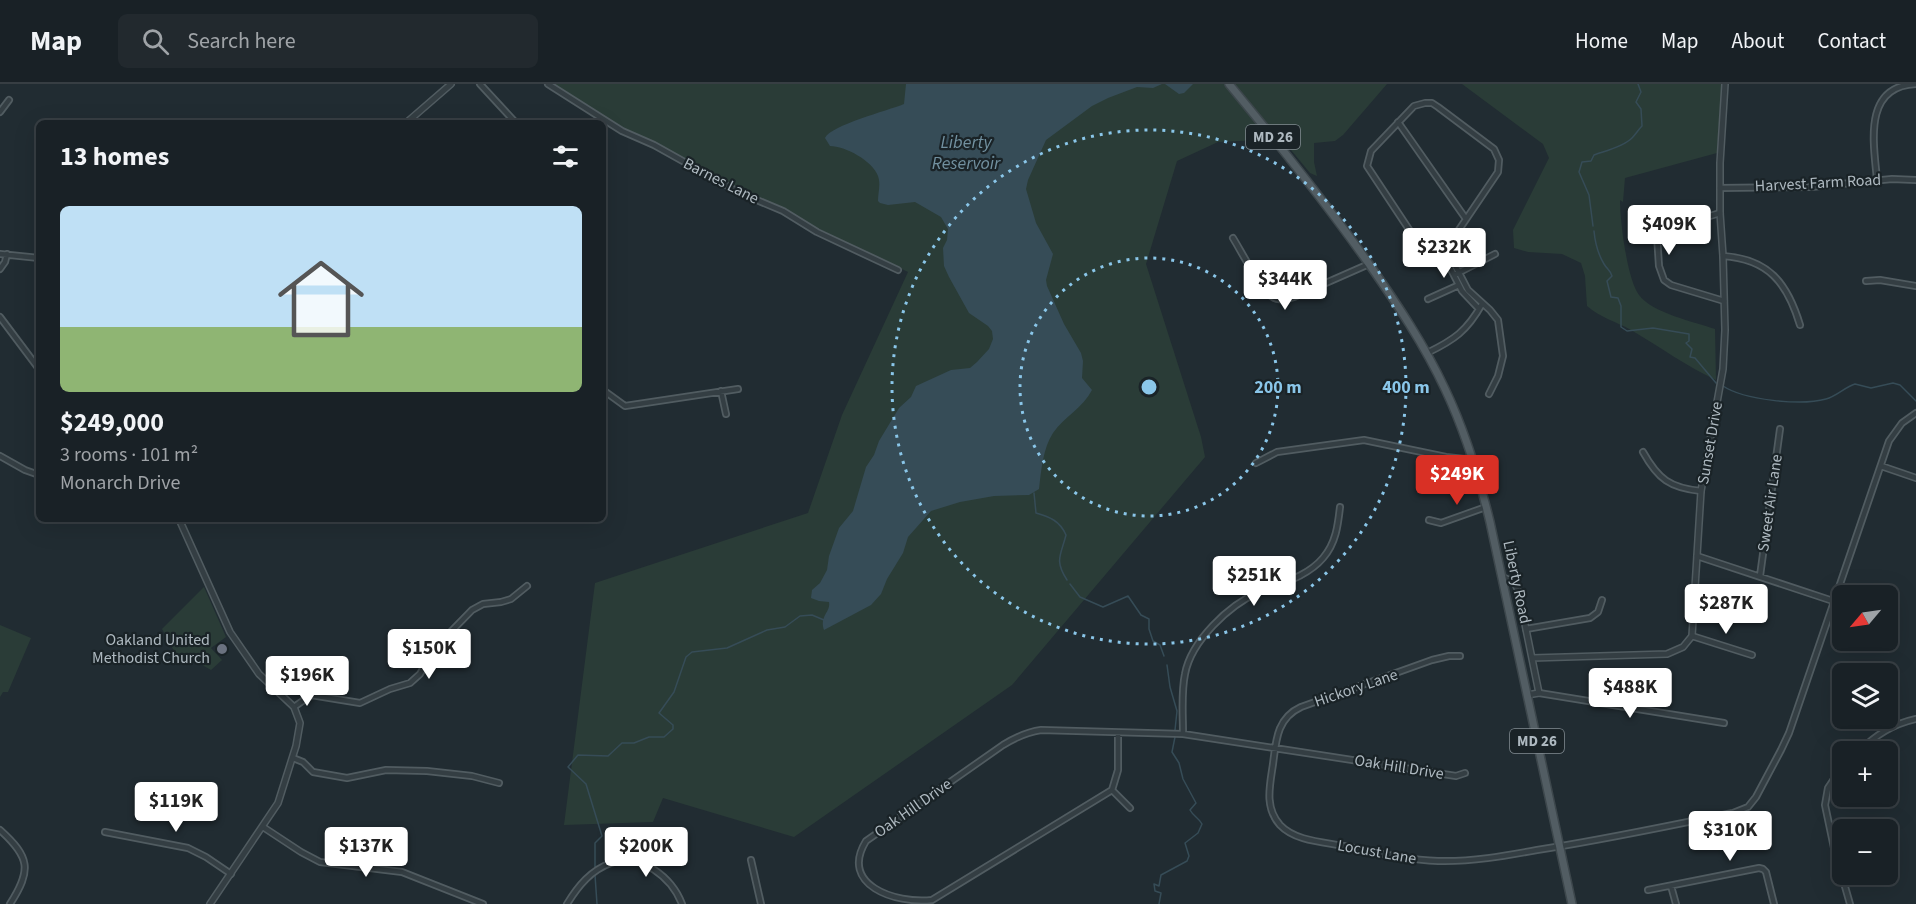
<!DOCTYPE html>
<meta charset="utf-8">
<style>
:root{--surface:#192126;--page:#22292e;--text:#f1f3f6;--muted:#9fa3a7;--line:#373e43;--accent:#d93025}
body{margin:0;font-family:"Source Sans 3",sans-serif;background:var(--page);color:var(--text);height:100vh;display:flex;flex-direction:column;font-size:22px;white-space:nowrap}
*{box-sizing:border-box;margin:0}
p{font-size:20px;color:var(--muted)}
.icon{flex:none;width:33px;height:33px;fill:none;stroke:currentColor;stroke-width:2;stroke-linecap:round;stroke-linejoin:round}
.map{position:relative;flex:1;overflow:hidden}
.panel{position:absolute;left:36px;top:36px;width:570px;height:402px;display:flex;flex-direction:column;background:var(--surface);border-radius:9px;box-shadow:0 6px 24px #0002,0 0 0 2px var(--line)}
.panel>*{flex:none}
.needle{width:39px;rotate:241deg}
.tools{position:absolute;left:1832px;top:501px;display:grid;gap:12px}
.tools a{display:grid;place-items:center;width:66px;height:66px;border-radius:9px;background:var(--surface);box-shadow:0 6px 24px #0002,0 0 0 2px var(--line);font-size:30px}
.price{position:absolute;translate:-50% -51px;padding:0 14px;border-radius:6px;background:#fff;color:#222;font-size:20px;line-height:39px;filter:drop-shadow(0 2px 3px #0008)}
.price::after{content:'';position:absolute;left:50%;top:36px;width:18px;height:14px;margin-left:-9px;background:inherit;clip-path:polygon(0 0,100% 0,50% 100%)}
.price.active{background:var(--accent);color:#fff}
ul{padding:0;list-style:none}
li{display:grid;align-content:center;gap:12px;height:318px;padding:0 24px}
li span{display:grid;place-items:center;height:186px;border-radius:9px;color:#555}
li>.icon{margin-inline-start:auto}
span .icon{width:108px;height:108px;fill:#fffc;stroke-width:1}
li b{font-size:26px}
h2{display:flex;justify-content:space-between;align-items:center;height:72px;padding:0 24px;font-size:26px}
header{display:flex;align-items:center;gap:36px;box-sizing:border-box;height:84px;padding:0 30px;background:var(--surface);border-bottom:2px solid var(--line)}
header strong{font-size:28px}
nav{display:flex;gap:33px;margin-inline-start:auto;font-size:21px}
.search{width:420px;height:54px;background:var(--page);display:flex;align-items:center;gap:15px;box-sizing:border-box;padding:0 21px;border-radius:9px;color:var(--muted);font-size:22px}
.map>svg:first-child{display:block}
.green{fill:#2a3c37}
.water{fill:#364c57}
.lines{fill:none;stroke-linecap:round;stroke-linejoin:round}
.stream{stroke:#364c57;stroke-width:1.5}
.minor-casing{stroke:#515c61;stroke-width:8}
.tertiary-casing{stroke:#515c61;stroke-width:8}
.primary-casing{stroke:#3d474c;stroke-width:10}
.minor{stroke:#343e43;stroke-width:4.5}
.tertiary{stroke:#343e43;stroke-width:5}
.primary{stroke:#525d63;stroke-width:7}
.ring{fill:none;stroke:#8ac6e9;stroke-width:3;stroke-dasharray:3 6}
.worship-dot{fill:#6b7280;stroke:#1a2327;stroke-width:2}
.labels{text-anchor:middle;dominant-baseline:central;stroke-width:4.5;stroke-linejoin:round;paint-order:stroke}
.shield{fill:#1a2327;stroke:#828c92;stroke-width:1.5}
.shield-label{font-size:15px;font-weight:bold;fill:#aeb9c0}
.street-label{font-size:16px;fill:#aeb9c0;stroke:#1a2327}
.poi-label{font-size:16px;fill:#aeb9c0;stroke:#1a2327;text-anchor:end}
.water-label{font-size:18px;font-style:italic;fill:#7291a0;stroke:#1a2327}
.centre{fill:#8ac6e9;stroke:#1a2327;stroke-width:3}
.ring-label{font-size:18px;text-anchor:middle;font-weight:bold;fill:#8ac6e9;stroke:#1a2327;stroke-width:4.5;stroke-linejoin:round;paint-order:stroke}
</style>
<header>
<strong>Map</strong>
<div class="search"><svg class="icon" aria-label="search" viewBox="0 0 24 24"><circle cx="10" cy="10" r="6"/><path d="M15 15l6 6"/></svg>Search here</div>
<nav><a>Home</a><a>Map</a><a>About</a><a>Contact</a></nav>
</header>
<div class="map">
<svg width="1916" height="820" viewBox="0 0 1916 820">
<rect width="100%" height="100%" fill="#212c32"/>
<path class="green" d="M546,0H1387L1343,51L1335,57L1314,59V78L1317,92L1310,89L1282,55L1218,58L1177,77L1146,180L1201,353L1205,373L1012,601L794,753L663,714L653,738L564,741L595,499L808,429L842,331L908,188L620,49Z
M1462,0H1722L1717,69L1625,94L1623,118L1620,116C1620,137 1627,195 1639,211C1652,229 1695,238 1715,245L1716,296C1686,282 1660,263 1631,246C1617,238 1599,233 1587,222L1585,192L1581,179L1562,170L1528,168L1514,164L1513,146L1549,74L1543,60Z
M204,503L226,553L211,564L222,576L211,586L195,577L179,576L162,545Z
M0,541L31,554L8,608H3L0,613Z"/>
<path class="water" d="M906,0H1162L1153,4L1137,3L1108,14L1092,22L1046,56L1028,96L1026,105L1036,139L1053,170L1046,196L1047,202L1064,240L1081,269L1083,277L1082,294L1092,306C1083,324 1064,333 1053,349C1043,364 1041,387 1039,405L1029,411L994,412L960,418L931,427L908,453L903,469L887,495L881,510L871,521L824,546C819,532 831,528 829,518L819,517L811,514L812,506L820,499L827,486L829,472L839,444L853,427L866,383L874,371L879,357L899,324L911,313L916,302L951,286L970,284L977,278L989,265L993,255L992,247L988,242L969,229L949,193L944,182L943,164L947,156L948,145L941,133L915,118L888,121L880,119L878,117C878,108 881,101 878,92C873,77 845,62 830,62L825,54C831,41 887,27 904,20Z
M1165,0H1193L1184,9L1179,10Z"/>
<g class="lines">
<path class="stream" d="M1593,142L1589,111L1579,88L1582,78L1591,77L1594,71C1605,67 1623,63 1632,54C1636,50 1638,46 1642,42L1641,25L1636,18L1641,8L1638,0
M1594,147C1595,158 1598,170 1604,180C1607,185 1610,186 1612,192L1607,197L1611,213L1618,214L1621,222V243L1627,247L1653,244L1689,250V257L1686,259L1692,265L1690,273L1695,274L1716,299
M1723,302C1744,316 1801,322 1826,315C1837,312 1845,303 1855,300L1871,304L1893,299L1900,301L1916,317
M1034,409L1036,429C1050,433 1060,437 1066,451C1061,471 1054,476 1067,496
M1070,500L1080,513L1103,523L1128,512L1141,531L1149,535V545L1153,557L1160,561L1164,572
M1167,581L1170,603L1177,627L1175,646
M595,786V759L602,752L586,700L568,683L578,671L608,672L622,659H634L649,653H664L673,645V641L659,629L674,608L686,573L692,568L727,564L767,546L785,543L800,532L812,531L824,536
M595,791L597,820
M1159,820L1161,809L1155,807L1154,800L1159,802L1161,791L1187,777L1189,772L1185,759L1198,749L1202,740C1198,733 1194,733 1190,726L1196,719L1183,695L1179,679L1172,668L1175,653"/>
<g class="minor-casing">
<path id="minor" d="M480,0L516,39
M548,0L622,47L654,61L740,109L783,127L817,148L898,186
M1425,19H1432L1438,23L1494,65L1499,76L1498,88L1450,159C1438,167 1426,166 1416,156L1367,82L1371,67L1414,22Z
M0,28L9,16
M1398,38L1466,135
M1877,96C1874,61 1862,2 1916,0
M1720,104L1811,103L1892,95L1916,96
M1720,129L1663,146L1657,151L1659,182L1664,196L1671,201L1724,217
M1233,154C1241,167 1260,204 1271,212C1278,217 1286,216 1294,213L1369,180
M1445,162L1468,206L1490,226L1498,236L1503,272L1498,292L1489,310
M1440,164L1462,207L1479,225
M0,170L39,174
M1723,172C1768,175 1787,198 1800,241
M0,185L5,178L7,170
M1456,190L1495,170
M1866,197L1880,196L1916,202
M1428,215L1459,201
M0,233L39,285
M1427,269C1454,256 1467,247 1482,220
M603,306L625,322L738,305
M721,307L726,330
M1643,368C1658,395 1670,404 1701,407
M0,372L25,386L39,391
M1256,379L1277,368L1364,356L1446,373L1465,375L1471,373
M1881,382L1916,394
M1429,436L1441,439L1486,423
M1697,472L1833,517
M1760,492L1780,345
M1526,545L1590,534L1598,528L1602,516
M1692,552L1752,571
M1460,572H1449L1432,576L1301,623C1277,634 1276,656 1273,680C1270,701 1264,723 1280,741C1295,757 1323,758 1344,762C1374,768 1406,776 1438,777C1471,778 1504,772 1537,766C1603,756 1667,742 1733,729L1748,723L1756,713L1781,666L1789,649L1889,357L1902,339L1916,329
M1539,609L1724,639
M294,623L311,611L360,619L390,605L410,599L420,590L434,565L472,526L483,520L501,518L511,515L527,502
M1118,649V686L1112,706L932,816C895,820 839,801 866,757L1003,661C1016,653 1027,648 1041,646L1183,650L1456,692L1465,689
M1183,650C1183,630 1181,609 1185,590C1191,557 1229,521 1259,508C1281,499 1307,493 1323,474C1336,459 1338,441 1340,423
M1859,668C1875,651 1893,640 1916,635
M293,674L303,678L313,688L347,694L386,686L427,687L472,692L499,699
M1842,683L1828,704L1825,721L1834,764L1850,820
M1112,706L1130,724
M263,743L301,768L320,778L402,788L483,820
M0,746C30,773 32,786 10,820
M105,748L188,764L206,773L231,790
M751,776L761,820
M1671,802L1676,820
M1648,806L1759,784L1763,785L1766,788L1774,820
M567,820C578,802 591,786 611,779C641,768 672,794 682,820"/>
</g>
<g class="tertiary-casing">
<path id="tertiary" d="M406,39L451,0
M179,435L230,548L259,590L294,623L300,639L296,662L278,719L210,820
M1502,493L1514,498L1518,506L1539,609L1527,611
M1532,574L1667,570L1683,563L1692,552L1701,407L1723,285L1725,246L1723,172L1720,129V79L1725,0"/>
</g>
<g class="primary-casing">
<path id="primary" d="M1229,0C1278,59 1325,118 1369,180C1397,220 1424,260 1445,305C1465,347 1479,393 1490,438L1572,820"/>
</g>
<use href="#minor" class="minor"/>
<use href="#tertiary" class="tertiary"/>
<use href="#primary" class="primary"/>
</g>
<g class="ring">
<circle cx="1149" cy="303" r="129"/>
<circle cx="1149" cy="303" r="257"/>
</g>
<circle class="worship-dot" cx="222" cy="565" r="6"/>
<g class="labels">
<g class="shield">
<rect x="1246" y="41" width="54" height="24" rx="4.5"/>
<rect x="1510" y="645" width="54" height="24" rx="4.5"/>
</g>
<g class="shield-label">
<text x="1273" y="53">MD 26</text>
<text x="1537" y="657">MD 26</text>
</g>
<g class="street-label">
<text transform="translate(721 97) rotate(27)">Barnes Lane</text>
<text transform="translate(1818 99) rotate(-3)">Harvest Farm Road</text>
<text transform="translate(1710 359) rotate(-80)">Sunset Drive</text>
<text transform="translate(1770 419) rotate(-82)">Sweet Air Lane</text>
<text transform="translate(1517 498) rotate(78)">Liberty Road</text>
<text transform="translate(1356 604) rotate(-19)">Hickory Lane</text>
<text transform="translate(1399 683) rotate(9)">Oak Hill Drive</text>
<text transform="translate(913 724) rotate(-35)">Oak Hill Drive</text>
<text transform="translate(1377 768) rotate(10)">Locust Lane</text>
</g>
<g class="poi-label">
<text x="210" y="556">Oakland United<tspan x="210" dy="18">Methodist Church</tspan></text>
</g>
<g class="water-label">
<text x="966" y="58">Liberty<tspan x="966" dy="21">Reservoir</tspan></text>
</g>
</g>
<circle cx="1149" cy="303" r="9" class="centre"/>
<g class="ring-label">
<text x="1278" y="309">200 m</text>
<text x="1406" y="309">400 m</text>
</g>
</svg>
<div class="tools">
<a><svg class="needle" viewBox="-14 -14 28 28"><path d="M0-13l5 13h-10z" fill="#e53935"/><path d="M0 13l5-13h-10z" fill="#9fa3a7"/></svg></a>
<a><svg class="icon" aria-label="layers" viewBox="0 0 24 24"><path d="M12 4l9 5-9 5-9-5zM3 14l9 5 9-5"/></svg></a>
<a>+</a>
<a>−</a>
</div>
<b class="price" style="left:1669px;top:172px">$409K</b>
<b class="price" style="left:1444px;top:195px">$232K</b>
<b class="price" style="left:1285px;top:227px">$344K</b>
<b class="price active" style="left:1457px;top:422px">$249K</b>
<b class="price" style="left:1254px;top:523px">$251K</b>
<b class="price" style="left:1726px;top:551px">$287K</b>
<b class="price" style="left:429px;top:596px">$150K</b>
<b class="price" style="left:307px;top:623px">$196K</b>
<b class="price" style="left:1630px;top:635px">$488K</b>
<b class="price" style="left:176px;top:749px">$119K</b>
<b class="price" style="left:1730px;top:778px">$310K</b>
<b class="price" style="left:366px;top:794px">$137K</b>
<b class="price" style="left:646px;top:794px">$200K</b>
<section class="panel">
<h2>13 homes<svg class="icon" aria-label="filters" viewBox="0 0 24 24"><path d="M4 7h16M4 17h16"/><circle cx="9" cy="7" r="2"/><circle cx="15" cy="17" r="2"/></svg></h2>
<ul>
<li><span style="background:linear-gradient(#bfe0f5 65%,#8fb573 0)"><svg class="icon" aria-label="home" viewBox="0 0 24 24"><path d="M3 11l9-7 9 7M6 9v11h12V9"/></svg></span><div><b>$249,000</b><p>3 rooms · 101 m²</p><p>Monarch Drive</p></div></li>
</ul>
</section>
</div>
